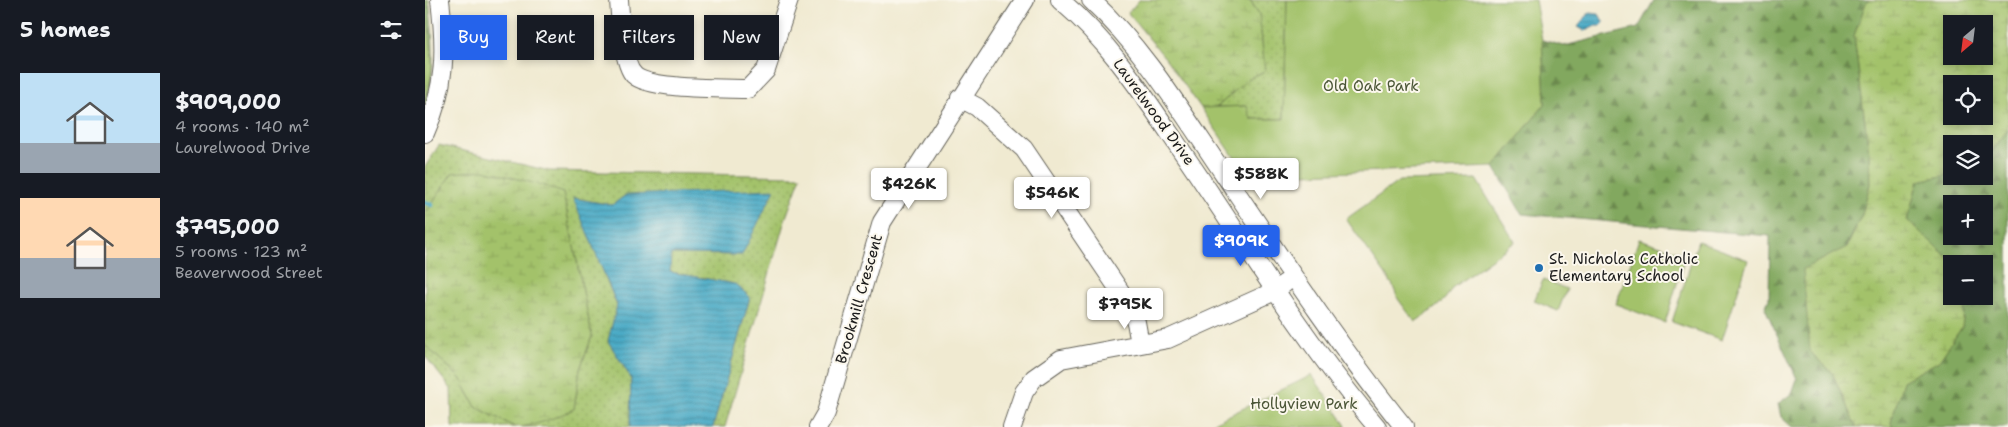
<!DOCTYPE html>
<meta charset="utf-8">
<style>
:root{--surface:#171b24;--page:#242831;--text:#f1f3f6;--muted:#9ea1a6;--accent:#2563eb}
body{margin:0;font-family:"Shantell Sans",sans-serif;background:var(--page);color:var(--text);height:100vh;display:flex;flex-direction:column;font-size:19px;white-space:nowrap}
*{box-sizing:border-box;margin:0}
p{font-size:16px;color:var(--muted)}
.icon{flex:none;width:28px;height:28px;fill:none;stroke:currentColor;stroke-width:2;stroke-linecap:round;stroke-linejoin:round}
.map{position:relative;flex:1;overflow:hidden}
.sheet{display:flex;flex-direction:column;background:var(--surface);width:425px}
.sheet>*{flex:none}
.top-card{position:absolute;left:15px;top:15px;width:475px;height:45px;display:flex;gap:10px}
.needle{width:32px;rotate:208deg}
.fabs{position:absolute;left:1518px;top:15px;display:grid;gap:10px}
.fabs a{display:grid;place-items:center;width:50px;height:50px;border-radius:0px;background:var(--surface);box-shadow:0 2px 8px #0003;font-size:25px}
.price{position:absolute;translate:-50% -42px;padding:0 11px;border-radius:5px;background:#fff;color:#222;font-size:16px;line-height:32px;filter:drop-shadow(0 1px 2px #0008)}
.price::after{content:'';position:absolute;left:50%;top:30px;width:15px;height:11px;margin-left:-8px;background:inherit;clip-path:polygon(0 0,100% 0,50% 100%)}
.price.on{background:var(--accent);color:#fff}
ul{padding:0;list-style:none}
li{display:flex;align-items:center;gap:15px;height:125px;padding:0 20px}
li span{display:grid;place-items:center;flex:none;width:140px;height:100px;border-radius:0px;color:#555}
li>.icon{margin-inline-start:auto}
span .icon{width:60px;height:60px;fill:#fffc;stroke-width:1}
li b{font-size:21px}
h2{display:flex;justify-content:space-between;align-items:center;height:60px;padding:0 20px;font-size:21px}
.chip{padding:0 18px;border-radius:0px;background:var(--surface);box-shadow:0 2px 8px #0003;font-size:18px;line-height:45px}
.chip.on{background:var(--accent);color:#fff}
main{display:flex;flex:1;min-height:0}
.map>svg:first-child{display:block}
.grass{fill:url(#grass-dots);stroke:#606f43}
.forest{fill:url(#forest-firs);stroke:#4f623d;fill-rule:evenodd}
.wetland{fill:url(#wetland-marsh);stroke:#606f43;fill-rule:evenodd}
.park{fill:#a3c26a;stroke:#606f43}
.water{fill:url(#water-rules);stroke:#306270}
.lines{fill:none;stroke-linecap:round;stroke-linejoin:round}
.stream{stroke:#45a8c5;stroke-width:4.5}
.minor-casing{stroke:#66645b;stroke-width:20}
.minor{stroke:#fff;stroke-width:18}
.poi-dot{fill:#1f6fb2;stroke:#fbf7ec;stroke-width:2}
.labels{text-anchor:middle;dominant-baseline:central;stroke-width:4;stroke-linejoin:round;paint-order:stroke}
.park-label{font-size:15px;fill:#4b5637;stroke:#fbf7ec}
.street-label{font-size:15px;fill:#1c1c1c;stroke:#fbf7ec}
.poi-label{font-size:15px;fill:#1c1c1c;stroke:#fbf7ec;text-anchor:start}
</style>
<main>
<section class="sheet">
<h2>5 homes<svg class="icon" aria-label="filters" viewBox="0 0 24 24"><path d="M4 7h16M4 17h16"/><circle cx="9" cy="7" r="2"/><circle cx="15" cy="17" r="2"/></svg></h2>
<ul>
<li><span style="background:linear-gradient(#bfe0f5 70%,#9aa5b1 0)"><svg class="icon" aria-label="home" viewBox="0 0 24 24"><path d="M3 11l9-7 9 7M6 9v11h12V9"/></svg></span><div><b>$909,000</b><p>4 rooms · 140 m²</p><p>Laurelwood Drive</p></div></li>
<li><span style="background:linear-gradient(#ffd9b3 60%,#9aa5b1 0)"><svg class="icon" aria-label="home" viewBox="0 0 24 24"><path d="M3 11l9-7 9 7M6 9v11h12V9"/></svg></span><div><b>$795,000</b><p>5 rooms · 123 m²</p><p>Beaverwood Street</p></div></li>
</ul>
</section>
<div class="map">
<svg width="1583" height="427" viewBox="0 0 1583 427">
<defs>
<pattern id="grass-dots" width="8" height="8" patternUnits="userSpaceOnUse" patternTransform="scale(1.25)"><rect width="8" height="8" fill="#a3c26a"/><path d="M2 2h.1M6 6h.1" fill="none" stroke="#8ca65b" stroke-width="1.8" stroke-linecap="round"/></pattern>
<pattern id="forest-firs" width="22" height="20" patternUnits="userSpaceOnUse" patternTransform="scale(1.25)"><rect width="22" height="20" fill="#82a85e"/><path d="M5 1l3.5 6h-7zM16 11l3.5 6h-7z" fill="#6a884d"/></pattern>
<pattern id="wetland-marsh" width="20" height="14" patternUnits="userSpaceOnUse" patternTransform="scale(1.25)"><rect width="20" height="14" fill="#a3c26a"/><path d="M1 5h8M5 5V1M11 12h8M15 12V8" fill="none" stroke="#8ca65b"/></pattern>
<pattern id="water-rules" width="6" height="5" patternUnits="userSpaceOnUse" patternTransform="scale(1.25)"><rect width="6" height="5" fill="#45a8c5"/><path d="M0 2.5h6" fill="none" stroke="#39889f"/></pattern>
</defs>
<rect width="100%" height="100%" fill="#fbf7ec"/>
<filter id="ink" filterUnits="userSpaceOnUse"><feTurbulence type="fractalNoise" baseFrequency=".02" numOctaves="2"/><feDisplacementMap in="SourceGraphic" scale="10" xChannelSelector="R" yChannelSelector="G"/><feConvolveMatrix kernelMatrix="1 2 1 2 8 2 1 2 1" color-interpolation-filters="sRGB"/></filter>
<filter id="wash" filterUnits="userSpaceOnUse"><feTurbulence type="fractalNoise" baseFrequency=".0096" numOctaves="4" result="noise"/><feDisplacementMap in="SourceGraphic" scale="20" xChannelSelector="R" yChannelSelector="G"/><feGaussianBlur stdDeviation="1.12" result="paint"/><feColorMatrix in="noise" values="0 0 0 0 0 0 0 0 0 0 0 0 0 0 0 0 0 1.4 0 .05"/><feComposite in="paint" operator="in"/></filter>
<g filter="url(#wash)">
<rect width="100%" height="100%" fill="#f0ead1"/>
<path class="grass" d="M825,0H862L859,119H826L821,106L792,107L823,79L840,71L834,14Z
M14,145L125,171L376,176L360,220L300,427H288L325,297L310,284L245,272L246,254L317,255L201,195L187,205L149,198L192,306L183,341L206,378L205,427H96L130,417L149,408L155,369L167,336L138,193L27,173L0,215V167Z
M0,345L35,378L51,407L90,427H27L26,389L0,356Z"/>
<path class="forest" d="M0,0H4C8,30 12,80 0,108Z
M1229,0H1444L1441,3L1429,36L1444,153L1445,184L1437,215L1421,247L1385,352L1407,372L1431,427H1367L1356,417L1353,404L1367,393L1372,379L1340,308L1344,299L1345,236L1097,214L1069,167L1120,104L1117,40L1139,46L1213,28Z
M1583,129V427H1467L1466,422L1478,381L1514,361L1537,327L1541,296H1559V264H1530L1482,221L1493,181L1526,174V176H1559V162ZM1526,204H1559V236H1526Z"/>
<path class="wetland" d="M714,0H825L834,14L840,71L823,79L792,107L776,108L741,59L703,13Z
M1444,0H1583V129L1559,162V144H1526V174L1493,181L1482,220L1530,264H1526V296H1541L1537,327L1514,361L1478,381L1466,422L1467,427H1431L1407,372L1385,352L1378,269L1422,247L1437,215L1445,184L1444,153L1429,36L1441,3ZM1526,24H1559V56H1526ZM1526,84H1559V116H1526Z
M59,170L120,186L138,193L167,336L155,369L149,409C131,417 110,427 90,427L51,407L35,378L0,345V215L27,173Z"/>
<path class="park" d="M862,0H1110L1117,40L1120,104L1069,167L822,176L776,108L822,106L826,119H859Z
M0,8C6,44 12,65 0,102Z
M1051,179L1090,242L1028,287C1019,304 1006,311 990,322L973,299L967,284L921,219L974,181Z
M1214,239L1261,254L1240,323L1191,304Z
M1273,241L1323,260L1297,340L1247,322Z
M1118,280L1142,289L1133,311L1109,301Z
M887,375L922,427H789L786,424Z"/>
<path class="water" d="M1164,13L1174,14L1179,23L1176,26H1168L1160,31L1153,27Z
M350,189L317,255L246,254L245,272L310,284L325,297L288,427H205L206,378L183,341L192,305L148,198L187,205L201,195Z"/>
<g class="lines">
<path class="stream" d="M0,202L7,205"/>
</g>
</g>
<g filter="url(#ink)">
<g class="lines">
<g class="minor-casing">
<path id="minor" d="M194,0C195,16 198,65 209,75C224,90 300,88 323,89L341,70L364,0
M635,0C685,42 720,97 756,150C820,243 879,341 952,427
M666,0C720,50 758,114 799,174C857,260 914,346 979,427
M535,98L552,107L599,149L695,291L711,322L715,344
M0,133C21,87 21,50 15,0
M393,427L401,413L457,222L600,0
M587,427L599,392L609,378L636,359L743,339L850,291L860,283"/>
</g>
<use href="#minor" class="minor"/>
</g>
</g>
<circle class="poi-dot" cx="1114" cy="268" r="5"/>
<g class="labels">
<g class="park-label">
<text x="946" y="86">Old Oak Park</text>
<text x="879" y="404">Hollyview Park</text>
</g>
<g class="street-label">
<text transform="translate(729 112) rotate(54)">Laurelwood Drive</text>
<text transform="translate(434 299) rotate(-74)">Brookmill Crescent</text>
</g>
<g class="poi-label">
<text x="1124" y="259">St. Nicholas Catholic<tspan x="1124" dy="17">Elementary School</tspan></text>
</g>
</g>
</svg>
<div class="fabs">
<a><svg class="needle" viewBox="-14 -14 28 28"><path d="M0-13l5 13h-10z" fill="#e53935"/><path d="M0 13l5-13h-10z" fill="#9ea1a6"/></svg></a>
<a><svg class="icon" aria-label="locate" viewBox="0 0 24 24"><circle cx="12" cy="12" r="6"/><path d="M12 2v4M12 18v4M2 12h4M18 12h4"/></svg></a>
<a><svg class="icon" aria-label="layers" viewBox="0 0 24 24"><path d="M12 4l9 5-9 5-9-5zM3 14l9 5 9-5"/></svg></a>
<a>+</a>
<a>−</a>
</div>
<b class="price" style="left:836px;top:200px">$588K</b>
<b class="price" style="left:484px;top:210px">$426K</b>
<b class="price" style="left:627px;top:219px">$546K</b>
<b class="price on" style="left:816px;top:267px">$909K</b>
<b class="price" style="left:700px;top:330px">$795K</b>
<div class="top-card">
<a class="chip on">Buy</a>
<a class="chip">Rent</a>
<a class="chip">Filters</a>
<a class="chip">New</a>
</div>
</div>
</main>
